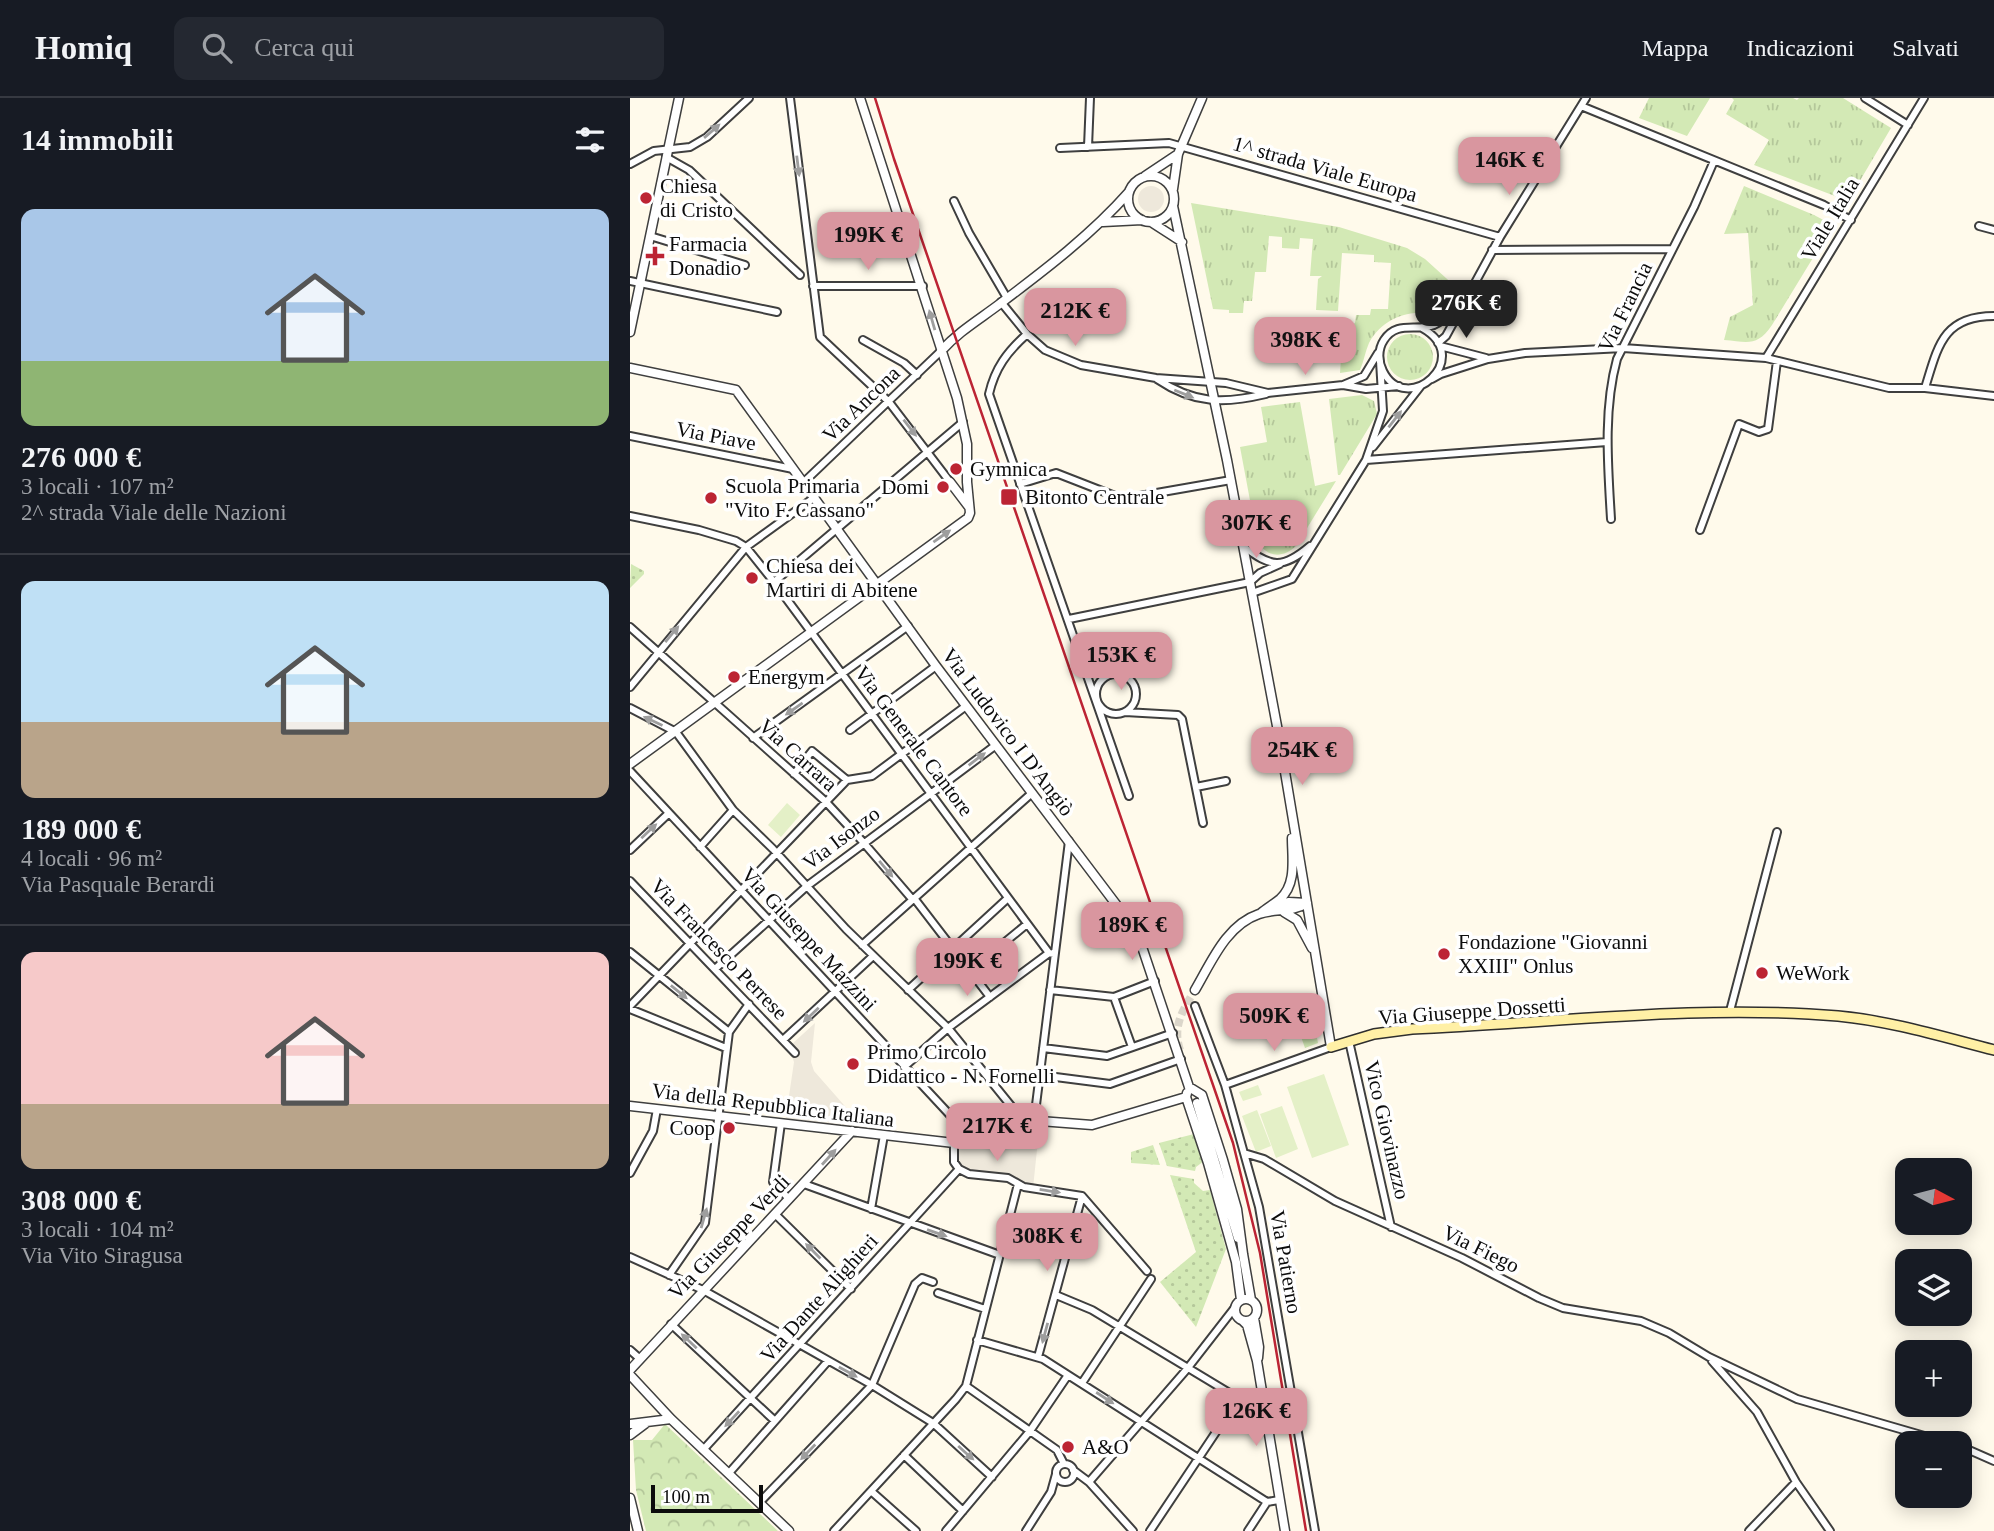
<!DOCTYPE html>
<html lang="it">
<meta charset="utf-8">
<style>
:root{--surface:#171b24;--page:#242831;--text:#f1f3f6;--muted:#9ea1a6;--line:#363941;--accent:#d9969f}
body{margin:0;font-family:Georgia,serif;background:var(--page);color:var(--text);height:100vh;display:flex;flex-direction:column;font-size:26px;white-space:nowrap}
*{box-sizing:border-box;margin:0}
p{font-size:23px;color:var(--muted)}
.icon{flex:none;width:38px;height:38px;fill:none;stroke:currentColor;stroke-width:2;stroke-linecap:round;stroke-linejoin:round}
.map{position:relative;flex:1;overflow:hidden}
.details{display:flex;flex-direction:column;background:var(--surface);width:630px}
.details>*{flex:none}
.needle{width:46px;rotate:97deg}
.buttons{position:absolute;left:1265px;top:1060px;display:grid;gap:14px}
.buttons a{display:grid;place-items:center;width:77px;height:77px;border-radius:14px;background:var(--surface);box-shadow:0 4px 18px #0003;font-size:35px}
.scale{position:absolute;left:21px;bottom:18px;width:112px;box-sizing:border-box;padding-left:7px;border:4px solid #0c0c0c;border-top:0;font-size:19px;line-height:24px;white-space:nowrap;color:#0c0c0c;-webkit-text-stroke:5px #fff;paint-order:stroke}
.price{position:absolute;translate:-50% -60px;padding:0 16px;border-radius:14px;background:var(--accent);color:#111;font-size:23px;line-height:46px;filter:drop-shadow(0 2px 4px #0008)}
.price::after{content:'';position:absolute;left:50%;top:42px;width:21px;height:16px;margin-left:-10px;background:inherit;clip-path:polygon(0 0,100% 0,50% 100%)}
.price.active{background:#222;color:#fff}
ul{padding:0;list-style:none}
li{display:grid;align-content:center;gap:14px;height:371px;padding:0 21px}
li+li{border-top:2px solid var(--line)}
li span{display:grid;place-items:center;height:217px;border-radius:14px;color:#555}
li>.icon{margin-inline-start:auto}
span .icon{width:126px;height:126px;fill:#fffc;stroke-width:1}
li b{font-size:30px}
h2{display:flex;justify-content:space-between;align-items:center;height:84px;padding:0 21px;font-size:30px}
header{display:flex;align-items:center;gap:42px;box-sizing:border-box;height:98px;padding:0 35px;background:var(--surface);border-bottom:2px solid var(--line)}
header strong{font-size:33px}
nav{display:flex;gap:38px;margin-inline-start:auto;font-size:24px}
.search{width:490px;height:63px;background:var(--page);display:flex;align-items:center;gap:18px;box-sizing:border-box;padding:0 24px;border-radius:14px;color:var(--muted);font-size:26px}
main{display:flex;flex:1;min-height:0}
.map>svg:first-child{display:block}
.grass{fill:url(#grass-tufts)}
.park{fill:url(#park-crowns)}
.garden{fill:url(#garden-dots)}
.pitch{fill:#e4f0c7}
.plaza{fill:#eee8db}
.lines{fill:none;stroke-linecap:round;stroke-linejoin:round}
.tertiary-tunnel{stroke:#dbd6ca;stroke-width:8;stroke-dasharray:8 4;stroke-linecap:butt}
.minor-casing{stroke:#3f3f3f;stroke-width:10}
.tertiary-casing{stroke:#3f3f3f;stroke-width:11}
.secondary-casing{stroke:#2e2e2e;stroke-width:12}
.minor{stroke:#fff;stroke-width:6}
.tertiary{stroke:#fff;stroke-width:8}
.secondary{stroke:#fff0a6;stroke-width:9}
.rail{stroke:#bc2434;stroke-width:2.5}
.oneway{fill:#9e9e9e}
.poi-dot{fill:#bc2434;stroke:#fff;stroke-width:2.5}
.labels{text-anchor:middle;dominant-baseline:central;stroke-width:7;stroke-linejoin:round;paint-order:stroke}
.street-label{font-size:21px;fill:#0c0c0c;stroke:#fff}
.poi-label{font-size:21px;fill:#0c0c0c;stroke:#fff;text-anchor:start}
</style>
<header>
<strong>Homiq</strong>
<div class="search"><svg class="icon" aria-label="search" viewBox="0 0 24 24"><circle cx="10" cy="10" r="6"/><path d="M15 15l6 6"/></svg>Cerca qui</div>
<nav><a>Mappa</a><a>Indicazioni</a><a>Salvati</a></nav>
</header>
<main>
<section class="details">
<h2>14 immobili<svg class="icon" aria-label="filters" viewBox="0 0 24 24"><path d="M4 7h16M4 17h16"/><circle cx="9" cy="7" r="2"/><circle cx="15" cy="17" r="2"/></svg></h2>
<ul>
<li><span style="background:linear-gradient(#a9c7e8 70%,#8fb573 0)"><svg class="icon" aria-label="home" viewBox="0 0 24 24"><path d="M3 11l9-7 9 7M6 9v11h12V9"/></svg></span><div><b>276 000 €</b><p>3 locali · 107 m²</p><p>2^ strada Viale delle Nazioni</p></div></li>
<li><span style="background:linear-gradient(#bfe0f5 65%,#b9a48a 0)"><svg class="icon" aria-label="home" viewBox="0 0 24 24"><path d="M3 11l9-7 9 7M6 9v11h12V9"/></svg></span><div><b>189 000 €</b><p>4 locali · 96 m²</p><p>Via Pasquale Berardi</p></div></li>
<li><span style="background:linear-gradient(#f6c9c9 70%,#b9a48a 0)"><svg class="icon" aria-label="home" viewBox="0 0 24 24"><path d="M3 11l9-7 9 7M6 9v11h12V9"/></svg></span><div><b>308 000 €</b><p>3 locali · 104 m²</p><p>Via Vito Siragusa</p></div></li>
</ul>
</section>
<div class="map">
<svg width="1364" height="1433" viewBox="0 0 1364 1433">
<defs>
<pattern id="grass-tufts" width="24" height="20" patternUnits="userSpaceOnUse" patternTransform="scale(1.75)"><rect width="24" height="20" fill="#d3e9b5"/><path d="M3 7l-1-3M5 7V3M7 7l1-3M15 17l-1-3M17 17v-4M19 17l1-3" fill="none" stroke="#b4c79a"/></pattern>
<pattern id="park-crowns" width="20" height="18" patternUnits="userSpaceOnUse" patternTransform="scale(1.75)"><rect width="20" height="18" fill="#d3e9b5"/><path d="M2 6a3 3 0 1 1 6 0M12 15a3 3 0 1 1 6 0" fill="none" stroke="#b4c79a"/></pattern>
<pattern id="garden-dots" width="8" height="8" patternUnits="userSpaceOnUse" patternTransform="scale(1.75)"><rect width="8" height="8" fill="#d3e9b5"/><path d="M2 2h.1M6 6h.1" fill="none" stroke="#b4c79a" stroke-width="1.8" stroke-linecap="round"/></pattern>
</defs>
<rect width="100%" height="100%" fill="#fffaeb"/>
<path class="grass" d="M1019,0H1080L1057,38L1009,20Z
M1102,0H1163L1167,2L1169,0H1213L1261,30L1218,103L1124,67L1139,42L1096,16L1104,2Z
M1114,88L1184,117L1203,127L1142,227C1127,249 1118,244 1094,242L1100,219L1123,207L1118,135L1094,136Z
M561,105L709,129L777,150L795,161L827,190L808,216C781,211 753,219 739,245C735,254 734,263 730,272L710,275L713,231L725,225L726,217H740L741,211H758L761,165L744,164V157L712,155L708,213L686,212L688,181L692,178H680L683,141L670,140L669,151L652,150V139L639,138L636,174H625L622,203H614L613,215H599V212L583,211Z
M757 259a23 23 0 1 1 46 0a23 23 0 1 1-46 0Z
M732,297L744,303L747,316L710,377H708L699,301Z
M670,304L685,388L706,383L666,448C653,460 639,460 628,445L610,349L637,344L631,309Z"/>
<path class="park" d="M682,913L688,945L675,950L664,919Z
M35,1326L148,1433H16L6,1392L3,1342H22Z"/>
<path class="garden" d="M1,466L14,473V476L0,490Z
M564,1036L574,1063L566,1069L565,1073L537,1068L529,1045Z
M523,1047L530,1067L501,1065V1054Z
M540,1077L564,1081V1085L573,1093L580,1092L596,1151L566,1229L530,1184L566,1154Z"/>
<path class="pitch" d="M157,705L170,717L151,739L138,727Z
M694,976L719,1047L682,1060L657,989Z
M628,987L632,997L613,1003L609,994Z
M652,1008L668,1051L646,1060L630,1016Z
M627,1012L641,1048L626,1054L612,1018Z"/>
<path class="plaza" d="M508 101a13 13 0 1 1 26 0a13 13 0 1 1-26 0Z
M185,925L181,964L184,973L228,1023L236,1027L235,1035L155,1025L164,964L162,958L167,953L162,946Z
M410,1023L403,1090L382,1082L339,1076L326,1068L324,1045L333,1031L381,1030Z"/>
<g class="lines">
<path class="tertiary-tunnel" d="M550,952C542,928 553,912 565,892"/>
<g class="minor-casing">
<path id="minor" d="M160,0L190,239L259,304L320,384
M1235,0L1278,27
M951,8L1194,107L1221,122
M458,49L460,0
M430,50L539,45L870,139
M36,59L59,72L170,177
M0,66L24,53L60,49L77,39L119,0
M324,103L339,135L377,200
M1349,128L1364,132
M20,138L115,167
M862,152L1042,151
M0,183L147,214
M183,188H293
M371,204L397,236L415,252L451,267L526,280L596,285L638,295L713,287L736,291L769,288
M792,230C846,260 776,320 753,273C748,263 748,251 754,242C767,222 786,234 804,227C813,223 822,214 830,207
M397,236C377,254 365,270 359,296L499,698
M233,242L274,265L287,277
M808,245L816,238L870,139L956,0
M810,248L856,260
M1136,260L1294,0
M527,281C564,306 594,306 636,296
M802,281L811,276L858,261L895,255L993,250L1136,260L1259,290H1295L1364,298
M713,287L734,278L748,255
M1295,290C1308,248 1313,218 1364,218
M0,338L163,371
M743,349L790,289
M736,362L977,344
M174,384L311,253
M390,386L426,375L485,398L498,400L601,382
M0,418L69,432L106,443L116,449L144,484L419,855L424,856
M981,421C978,369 973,312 987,261L1064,109L1084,63
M1070,432L1109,326L1129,334L1138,331L1147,263
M613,448C641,470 653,471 680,448
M144,484L333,324
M622,495L662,481L736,362L753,313L750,263
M439,521L620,484L630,475L650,466
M0,529L196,704L233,744L282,801
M466 596a20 20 0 1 1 40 0a20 20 0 1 1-40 0Z
M0,589L116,449L185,399
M0,610L46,634L103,712L143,751L216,831L318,930L386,1014L388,1030
M495,614L548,617L552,621L573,725
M220,632L306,568
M123,640L278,528
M0,673L333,1031
M164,676L182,653L217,682
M566,689L596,683
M70,749L103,712
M0,752L39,715
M0,783L165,955
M284,800L360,899
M232,847L402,695
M0,854L99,934
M85,871L177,788L366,647
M341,872L397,826
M278,892L378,800
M420,892L484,899L525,883
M484,899L502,949
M0,908L217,682L242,678L336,608
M565,908L595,987L629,1109L685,1433
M0,911L96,950
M1100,913L1147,734
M153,942L243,858
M719,943L761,1129
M413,950L477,958L543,935
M274,969L318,930L419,855
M410,977L480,986L551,961
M595,987L701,949
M404,1023L439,743
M151,1025L143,1084L159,1101
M324,1045V1064L329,1071L339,1076L378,1080L394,1089L452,1098L517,1173
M614,1055L634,1061L705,1103L832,1160L909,1200L933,1210L1011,1223L1039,1235L1079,1259L1167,1301L1322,1346
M0,1075L23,1033L27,1011
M174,1086L370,1157
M241,1111L254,1037
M145,1116L221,1191
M0,1159L73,1192L242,1287L303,1325L362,1379
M39,1177L75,1125L99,934L119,906
M308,1195L355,1211
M426,1197L462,1212L626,1311L634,1310
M41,1226L145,1323
M347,1242L413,1261L637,1404L649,1402
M0,1252L9,1260
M408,1259L452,1098
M1082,1263L1127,1314L1166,1384L1200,1433
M452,1285L521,1181
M336,1288L427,1352L434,1366
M1330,1348L1364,1363
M73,1352L329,1071
M274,1357L333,1413
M426 1375a9 9 0 1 1 18 0a9 9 0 1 1-18 0Z
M443,1372L459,1384L503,1433
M99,1375L198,1263
M459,1384L557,1271L606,1208
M241,1393L286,1433
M130,1404L242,1287L285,1186L292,1180L303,1184
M204,1433L326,1301L336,1288L388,1086
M316,1433L400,1333L438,1277
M396,1433L421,1394L426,1376
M520,1433L608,1301
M618,1433L637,1404
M1119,1433L1166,1384"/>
</g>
<g class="tertiary-casing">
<path id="tertiary" d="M515,78L548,56
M498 101a23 23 0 1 1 46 0a23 23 0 1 1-46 0Z
M543,91L548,56L572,0
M543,108L597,362L650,644L701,949
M473,124L512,122
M521,124L552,144
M0,234L49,0
M311,253C329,233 350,221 371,205C416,171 462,136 499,94
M0,270L106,292L306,568L507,834L559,989
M320,384L339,409
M0,666L338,420L340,415L337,384V346L327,300L230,0
M646,807L659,804L677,805
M654,814L667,822L682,850
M631,815C637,810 644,806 650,801C667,786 662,760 662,740
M565,892C581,865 596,827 629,816C646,810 661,815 677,805
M559,989L572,997L593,1062L607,1111L613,1156L621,1202
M557,995L556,999L578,1065L606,1164L611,1202
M567,1005L608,1140
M0,1008L324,1045L328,1034L342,1027L381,1030L410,1023L462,1027L556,999
M605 1212a11 11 0 1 1 22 0a11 11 0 1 1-22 0Z
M624,1220L629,1249L628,1260
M613,1223L617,1227L627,1263L655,1433
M0,1272L222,1033
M0,1277L41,1321L159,1433
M0,1326L41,1321
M0,1337L16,1325
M0,1400L8,1433"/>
</g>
<g class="secondary-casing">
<path id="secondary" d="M701,949L744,936L782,931C924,925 1066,906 1208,918C1261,923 1313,939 1364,952"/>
</g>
<use href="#minor" class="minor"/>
<use href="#tertiary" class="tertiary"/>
<use href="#secondary" class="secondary"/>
<path class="rail" d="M245,0L264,61L603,1045L630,1155L676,1433"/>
</g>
<defs><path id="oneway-solid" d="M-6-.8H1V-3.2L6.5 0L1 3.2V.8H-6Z" transform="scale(1.75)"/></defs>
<g class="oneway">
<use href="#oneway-solid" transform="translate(82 33) rotate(-41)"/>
<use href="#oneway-solid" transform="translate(168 68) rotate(83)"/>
<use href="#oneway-solid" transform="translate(302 222) rotate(-106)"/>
<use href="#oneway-solid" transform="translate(554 296) rotate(22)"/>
<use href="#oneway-solid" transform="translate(765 321) rotate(-52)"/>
<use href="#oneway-solid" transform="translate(280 330) rotate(52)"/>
<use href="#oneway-solid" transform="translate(312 438) rotate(-35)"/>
<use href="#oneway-solid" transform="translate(42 536) rotate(-50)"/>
<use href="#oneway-solid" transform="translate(164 611) rotate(145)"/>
<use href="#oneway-solid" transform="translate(23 623) rotate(-155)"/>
<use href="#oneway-solid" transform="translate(347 661) rotate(-37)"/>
<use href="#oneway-solid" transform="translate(19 733) rotate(-43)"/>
<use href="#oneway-solid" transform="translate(256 771) rotate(50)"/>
<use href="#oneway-solid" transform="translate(49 894) rotate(39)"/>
<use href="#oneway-solid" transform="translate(181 917) rotate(137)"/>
<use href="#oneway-solid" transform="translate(199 1059) rotate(-48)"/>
<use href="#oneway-solid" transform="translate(420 1093) rotate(9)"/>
<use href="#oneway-solid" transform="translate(74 1120) rotate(-74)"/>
<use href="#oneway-solid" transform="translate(307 1135) rotate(19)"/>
<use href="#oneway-solid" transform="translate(183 1153) rotate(-135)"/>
<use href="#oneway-solid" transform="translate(415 1235) rotate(105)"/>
<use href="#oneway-solid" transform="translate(59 1243) rotate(-137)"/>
<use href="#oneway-solid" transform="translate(218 1274) rotate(29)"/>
<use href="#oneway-solid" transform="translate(475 1300) rotate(33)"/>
<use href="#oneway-solid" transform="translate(102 1321) rotate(133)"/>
<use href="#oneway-solid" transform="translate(178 1354) rotate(134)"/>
<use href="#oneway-solid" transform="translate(336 1355) rotate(42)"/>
</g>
<g class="poi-dot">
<circle cx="16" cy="100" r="7"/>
<path d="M21.5 147.5h7v7h7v7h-7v7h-7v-7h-7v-7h7z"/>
<circle cx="326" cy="371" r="7"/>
<circle cx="313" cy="389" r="7"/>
<rect x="370" y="390" width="18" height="18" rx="3.5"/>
<circle cx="81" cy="400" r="7"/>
<circle cx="122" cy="480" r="7"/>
<circle cx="104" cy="579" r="7"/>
<circle cx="814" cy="856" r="7"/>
<circle cx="1132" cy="875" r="7"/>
<circle cx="223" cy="966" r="7"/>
<circle cx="99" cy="1030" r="7"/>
<circle cx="438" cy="1349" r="7"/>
</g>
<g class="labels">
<g class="street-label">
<text transform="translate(695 71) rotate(16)">1^ strada Viale Europa</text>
<text transform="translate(1200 121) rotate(-59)">Viale Italia</text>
<text transform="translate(995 209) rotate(-64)">Via Francia</text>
<text transform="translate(231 306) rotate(-44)">Via Ancona</text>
<text transform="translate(86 338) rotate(11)">Via Piave</text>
<text transform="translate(378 634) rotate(53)">Via Ludovico I D'Angiò</text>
<text transform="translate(284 643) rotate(53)">Via Generale Cantore</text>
<text transform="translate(168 657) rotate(42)">Via Carrara</text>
<text transform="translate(211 740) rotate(-37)">Via Isonzo</text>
<text transform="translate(179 841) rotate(47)">Via Giuseppe Mazzini</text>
<text transform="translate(89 851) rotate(46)">Via Francesco Perrese</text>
<text transform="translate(842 913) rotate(-4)">Via Giuseppe Dossetti</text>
<text transform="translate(143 1007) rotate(7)">Via della Repubblica Italiana</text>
<text transform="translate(757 1032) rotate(77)">Vico Giovinazzo</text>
<text transform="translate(99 1139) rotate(-46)">Via Giuseppe Verdi</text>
<text transform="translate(851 1151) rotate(26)">Via Fiego</text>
<text transform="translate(656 1164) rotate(80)">Via Patierno</text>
<text transform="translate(189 1200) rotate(-48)">Via Dante Alighieri</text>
</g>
<g class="poi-label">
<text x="30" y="88">Chiesa<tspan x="30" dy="24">di Cristo</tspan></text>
<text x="39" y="146">Farmacia<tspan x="39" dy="24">Donadio</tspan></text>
<text x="340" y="371">Gymnica</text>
<text x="95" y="388">Scuola Primaria<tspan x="95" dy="24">"Vito F. Cassano"</tspan></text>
<text x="299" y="389" text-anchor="end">Domi</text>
<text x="395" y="399">Bitonto Centrale</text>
<text x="136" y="468">Chiesa dei<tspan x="136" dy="24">Martiri di Abitene</tspan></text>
<text x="118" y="579">Energym</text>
<text x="828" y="844">Fondazione "Giovanni<tspan x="828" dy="24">XXIII" Onlus</tspan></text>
<text x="1146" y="875">WeWork</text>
<text x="237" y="954">Primo Circolo<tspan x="237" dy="24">Didattico - N. Fornelli</tspan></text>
<text x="85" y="1030" text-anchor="end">Coop</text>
<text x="452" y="1349">A&amp;O</text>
</g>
</g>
</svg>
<div class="buttons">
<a><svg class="needle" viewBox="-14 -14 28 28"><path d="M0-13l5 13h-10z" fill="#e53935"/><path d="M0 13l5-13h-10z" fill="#9ea1a6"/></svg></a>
<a><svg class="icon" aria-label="layers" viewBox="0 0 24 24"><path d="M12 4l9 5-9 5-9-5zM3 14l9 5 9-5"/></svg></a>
<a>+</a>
<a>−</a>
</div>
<div class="scale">100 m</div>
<b class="price" style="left:879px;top:99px">146K €</b>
<b class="price" style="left:238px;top:174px">199K €</b>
<b class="price active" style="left:836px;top:242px">276K €</b>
<b class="price" style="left:445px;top:250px">212K €</b>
<b class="price" style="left:675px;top:279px">398K €</b>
<b class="price" style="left:626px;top:462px">307K €</b>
<b class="price" style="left:491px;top:594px">153K €</b>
<b class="price" style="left:672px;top:689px">254K €</b>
<b class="price" style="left:502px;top:864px">189K €</b>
<b class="price" style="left:337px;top:900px">199K €</b>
<b class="price" style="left:644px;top:955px">509K €</b>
<b class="price" style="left:367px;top:1065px">217K €</b>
<b class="price" style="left:417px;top:1175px">308K €</b>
<b class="price" style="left:626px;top:1350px">126K €</b>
</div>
</main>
